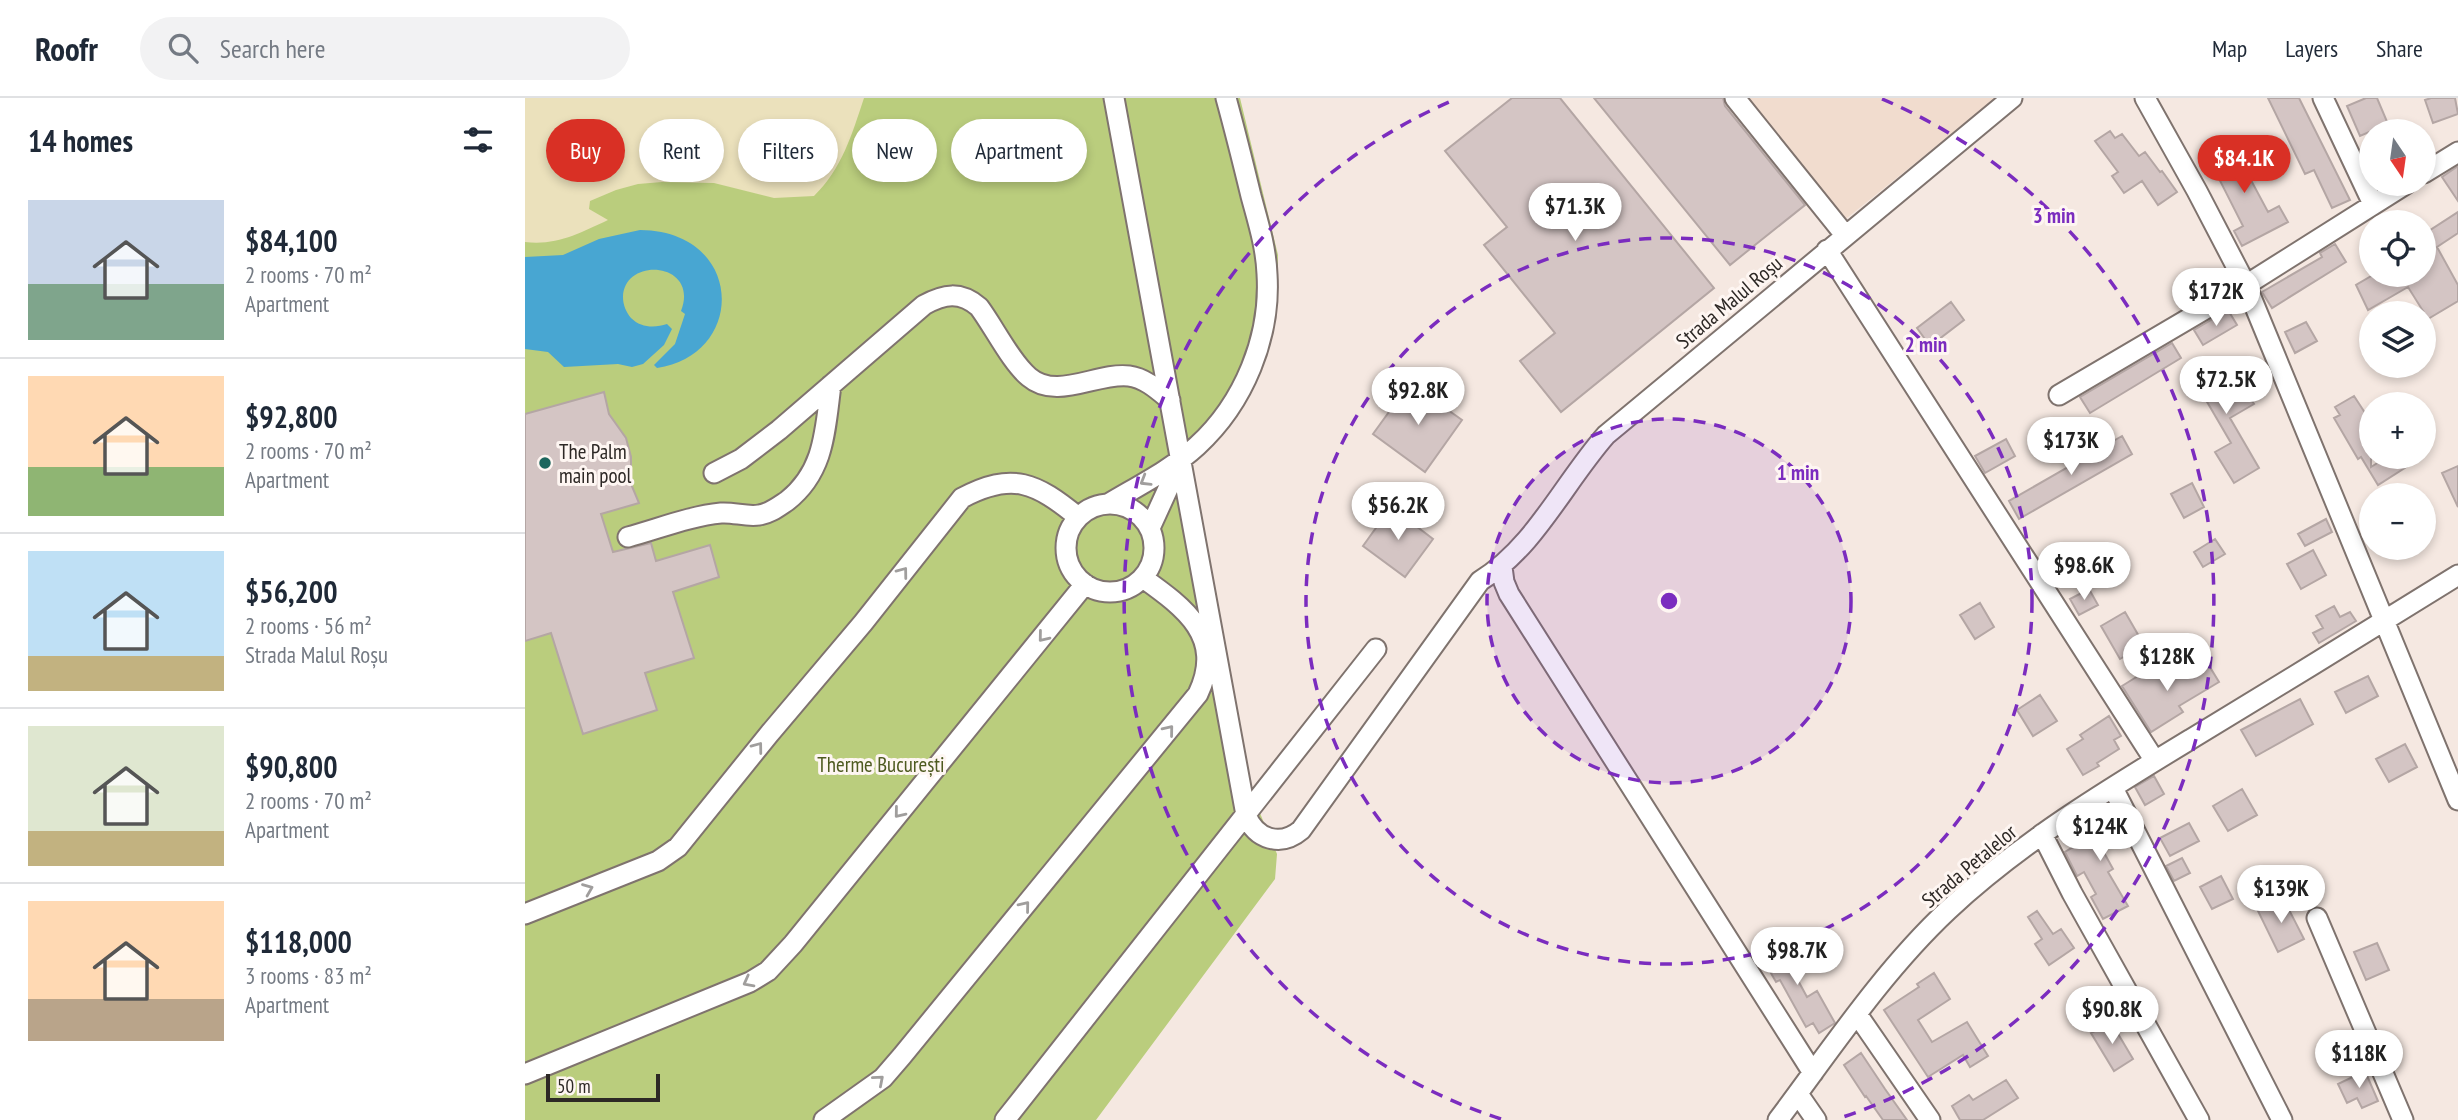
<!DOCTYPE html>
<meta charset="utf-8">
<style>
:root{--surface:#fff;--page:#f2f2f3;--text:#1f2937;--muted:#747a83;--line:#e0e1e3;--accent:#d93025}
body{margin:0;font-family:"PT Sans Narrow",sans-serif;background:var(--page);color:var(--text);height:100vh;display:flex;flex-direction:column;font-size:26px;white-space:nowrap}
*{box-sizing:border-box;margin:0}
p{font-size:23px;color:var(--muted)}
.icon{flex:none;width:38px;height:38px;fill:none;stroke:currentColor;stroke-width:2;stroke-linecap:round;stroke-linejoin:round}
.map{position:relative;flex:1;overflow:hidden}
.side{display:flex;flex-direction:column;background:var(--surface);width:525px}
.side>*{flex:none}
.banner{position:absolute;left:21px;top:21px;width:665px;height:63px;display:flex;gap:14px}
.needle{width:46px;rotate:167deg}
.controls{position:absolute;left:1834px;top:21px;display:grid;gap:14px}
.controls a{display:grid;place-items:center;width:77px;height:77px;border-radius:50%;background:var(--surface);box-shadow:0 4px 10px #0003;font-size:35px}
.scale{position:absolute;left:21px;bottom:18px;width:114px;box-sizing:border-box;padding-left:7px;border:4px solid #2d2825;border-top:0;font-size:19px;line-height:24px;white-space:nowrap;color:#2d2825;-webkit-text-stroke:5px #fef6f2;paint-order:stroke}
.price{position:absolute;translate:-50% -60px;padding:0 16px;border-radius:24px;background:#fff;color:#222;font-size:23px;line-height:46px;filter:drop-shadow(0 2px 4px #0008)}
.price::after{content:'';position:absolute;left:50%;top:42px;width:21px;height:16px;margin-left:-10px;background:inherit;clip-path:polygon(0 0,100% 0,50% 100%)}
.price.on{background:var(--accent);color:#fff}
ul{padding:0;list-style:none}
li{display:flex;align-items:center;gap:21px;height:175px;padding:0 28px}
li+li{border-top:2px solid var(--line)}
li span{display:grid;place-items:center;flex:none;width:196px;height:140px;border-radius:0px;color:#555}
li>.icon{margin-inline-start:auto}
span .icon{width:84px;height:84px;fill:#fffc;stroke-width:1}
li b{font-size:30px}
h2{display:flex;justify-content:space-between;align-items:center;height:84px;padding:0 28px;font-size:30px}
.chip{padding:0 24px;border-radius:32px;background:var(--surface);box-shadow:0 4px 10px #0003;font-size:24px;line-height:63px}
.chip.on{background:var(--accent);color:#fff}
header{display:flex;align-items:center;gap:42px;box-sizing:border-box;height:98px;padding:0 35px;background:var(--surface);border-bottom:2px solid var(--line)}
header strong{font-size:33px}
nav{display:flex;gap:38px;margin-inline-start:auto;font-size:24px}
.search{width:490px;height:63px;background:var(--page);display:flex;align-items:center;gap:18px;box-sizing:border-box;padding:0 24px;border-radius:38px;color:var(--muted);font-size:26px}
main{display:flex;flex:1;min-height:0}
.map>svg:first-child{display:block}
.industrial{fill:#f1dcce}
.green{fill:#bacd7d}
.sand{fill:#ebe1bc}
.water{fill:#48a6d2}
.building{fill:#d4c5c4;stroke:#b4a6a4;stroke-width:2}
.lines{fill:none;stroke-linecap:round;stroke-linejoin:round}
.minor-casing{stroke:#7f736e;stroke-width:23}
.minor{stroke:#fff;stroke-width:19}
.oneway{stroke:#a09e9d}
.ring{fill:none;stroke:#7b2cbf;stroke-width:3.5;stroke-dasharray:12 9}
.poi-dot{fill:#1c665d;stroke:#fef6f2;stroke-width:2.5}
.labels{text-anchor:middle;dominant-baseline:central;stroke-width:6;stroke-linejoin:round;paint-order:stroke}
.street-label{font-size:21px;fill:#2d2825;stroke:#fef6f2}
.poi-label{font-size:21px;fill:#2d2825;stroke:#fef6f2;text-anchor:start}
.park-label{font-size:21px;fill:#4e5a20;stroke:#fef6f2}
.centre{fill:#7b2cbf;stroke:#fef6f2;stroke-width:3.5}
.ring-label{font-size:21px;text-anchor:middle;font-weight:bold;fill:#7b2cbf;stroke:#fef6f2;stroke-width:6;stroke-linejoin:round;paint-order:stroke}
</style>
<header>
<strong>Roofr</strong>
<div class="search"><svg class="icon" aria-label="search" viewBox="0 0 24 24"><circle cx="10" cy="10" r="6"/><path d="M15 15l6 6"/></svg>Search here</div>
<nav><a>Map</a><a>Layers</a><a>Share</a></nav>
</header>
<main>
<section class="side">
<h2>14 homes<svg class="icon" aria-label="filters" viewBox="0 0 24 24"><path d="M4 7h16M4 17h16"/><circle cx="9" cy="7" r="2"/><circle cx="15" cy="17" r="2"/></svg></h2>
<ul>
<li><span style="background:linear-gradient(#c9d6e8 60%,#7fa58c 0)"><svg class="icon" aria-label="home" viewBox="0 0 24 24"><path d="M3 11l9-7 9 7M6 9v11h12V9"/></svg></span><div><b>$84,100</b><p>2 rooms · 70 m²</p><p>Apartment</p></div></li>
<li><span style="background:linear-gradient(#ffd9b3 65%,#8fb573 0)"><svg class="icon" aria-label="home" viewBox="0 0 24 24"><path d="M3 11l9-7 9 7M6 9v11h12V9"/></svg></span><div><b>$92,800</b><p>2 rooms · 70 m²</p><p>Apartment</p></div></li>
<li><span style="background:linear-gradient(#bfe0f5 75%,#c2b280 0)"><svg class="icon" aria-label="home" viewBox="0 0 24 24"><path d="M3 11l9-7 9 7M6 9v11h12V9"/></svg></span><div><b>$56,200</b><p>2 rooms · 56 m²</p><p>Strada Malul Roșu</p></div></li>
<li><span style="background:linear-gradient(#dfe7d0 75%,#c2b280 0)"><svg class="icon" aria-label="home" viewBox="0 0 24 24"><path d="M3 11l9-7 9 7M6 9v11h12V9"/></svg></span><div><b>$90,800</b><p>2 rooms · 70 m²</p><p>Apartment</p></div></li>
<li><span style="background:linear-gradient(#ffd9b3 70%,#b9a48a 0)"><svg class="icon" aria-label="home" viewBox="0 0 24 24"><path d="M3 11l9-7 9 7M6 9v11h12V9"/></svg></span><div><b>$118,000</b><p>3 rooms · 83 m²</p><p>Apartment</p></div></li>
</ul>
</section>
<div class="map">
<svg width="1933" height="1022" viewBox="0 0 1933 1022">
<rect width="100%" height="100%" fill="#f5e8e1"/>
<path class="industrial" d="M1217,0H1471L1317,124Z"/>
<path class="green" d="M0,0H715L753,157L752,206L746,234L658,360L727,696L752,756L750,781L571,1022H0Z"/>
<path class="sand" d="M0,0H339C327,36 317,71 289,98L249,100L189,85L137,84L113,86L91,92L65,103L64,111L83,122C55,135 31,148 0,144Z"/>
<path class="water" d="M115,132C220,133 222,257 132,270L129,267L150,246L160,216L156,213C175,164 99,158 98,199C98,207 101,214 106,220C116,230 130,230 142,226L147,231L139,247L118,266L107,269L93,266L39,269L23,254L0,251V159L38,157L74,141Z"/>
<path class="building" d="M987,0H1035L1189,190L1036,314L995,263L1030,235L959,147L982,129L920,53Z
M1069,0H1198L1200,8L1280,107L1205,167Z
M1743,0H1774L1825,102L1807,110L1789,72L1780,76Z
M1841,0H1852L1863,26L1835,38L1822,8Z
M1906,0H1930L1933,16L1908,25L1900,2Z
M1585,33L1590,40L1597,36L1614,58L1620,54L1635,74L1637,73L1652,94L1633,107L1617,83L1599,95L1587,78L1593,74L1570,43Z
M1710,43L1723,70L1720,71L1743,114L1754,108L1763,124L1717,148L1709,133L1718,128L1682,57Z
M1933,68V103L1917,79Z
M1933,114V135L1912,149L1933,187V203L1903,221L1883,189L1843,212L1831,187L1848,177H1899V128L1902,134Z
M1810,146L1821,164L1747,210L1737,194L1797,159L1795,155Z
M1426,204L1439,222L1405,248L1392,230Z
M1703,212L1712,227L1678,247L1669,232Z
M1781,224L1792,243L1770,255L1760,234Z
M1647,245L1656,260L1565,315L1555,299Z
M1695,262L1712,293L1719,290L1729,306L1705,320L1734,370L1709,385L1690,354L1706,345L1678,297L1671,300L1660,282Z
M885,285L937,322L900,374L848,336Z
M79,294L84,316L101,340L106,359V386L114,405L76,416L88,454L126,445L131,463L185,447L194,479L148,494L169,560L120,575L132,612L58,636L26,535L0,543V316Z
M1829,298L1846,324V369L1862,359H1881L1886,366L1853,387L1836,359L1833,361L1809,320L1815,317L1810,309Z
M1597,338L1607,356L1494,421L1484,403Z
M1481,341L1490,358L1460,375L1450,358Z
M1933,368V409L1917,375Z
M1667,385L1679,409L1659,420L1646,396Z
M866,409L908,441L880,479L838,448Z
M1801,421L1807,434L1780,448L1773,436Z
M1690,441L1700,456L1678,469L1669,454Z
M1788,452L1801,477L1776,491L1762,466Z
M1564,491L1573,507L1554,517L1545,501Z
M1455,505L1469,529L1450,541L1435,517Z
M1809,508L1815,519L1825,514L1831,523L1794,545L1788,535L1798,530L1791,518Z
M1600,514L1619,547L1595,561L1576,528Z
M1680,561L1694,584L1654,608L1658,614L1626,634L1597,588L1629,568L1640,585Z
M1843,578L1853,598L1821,615L1810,594Z
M1515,597L1532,623L1508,638L1492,612Z
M1775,601L1788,626L1731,658L1716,632Z
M1584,618L1596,638L1589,642L1594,651L1572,665L1574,668L1558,677L1542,651L1558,641L1555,637Z
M1880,646L1892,669L1864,684L1851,661Z
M1629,678L1639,696L1620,707L1610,689Z
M1717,691L1732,717L1703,733L1688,708Z
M1583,707L1599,739L1577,751L1588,771L1583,774L1603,808L1578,821L1566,799L1571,796L1559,774L1552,778L1540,754L1573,734L1565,719Z
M1664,725L1674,743L1645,758L1635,740Z
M1657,760L1665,775L1649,783L1641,768Z
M1696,778L1708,801L1687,811L1675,789Z
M1758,800L1779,841L1753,854L1733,813Z
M1512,813L1528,836L1536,831L1549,850L1524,867L1510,846L1517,841L1503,819Z
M1260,842L1276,870L1269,875L1282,899L1292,893L1310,925L1294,935L1288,925L1281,929L1255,882L1251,884L1235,856Z
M1852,845L1864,872L1841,882L1829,854Z
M1409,875L1425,901L1393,922L1407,944L1442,924L1463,958L1445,969L1438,957L1403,979L1359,912L1394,889L1392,886Z
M1586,924L1608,961L1589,973L1566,935Z
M1336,955L1360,991L1382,1022H1358L1341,998L1340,999L1319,967Z
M1840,973L1853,1003L1837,1010L1832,1000L1822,1005L1813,986Z
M1481,982L1493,1000L1458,1022H1435L1427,1008L1444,997L1448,1002Z"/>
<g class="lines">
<g class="minor-casing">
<path id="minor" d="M589,0L721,717C731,742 756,749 776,732L955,483C1010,449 1038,386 1081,337L1487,0
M1210,0L1320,137
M1620,0L1672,93L1721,187L1933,702
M1798,0L1848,106
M1899,75L1933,54
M1302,152L1630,663
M1534,297L1721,187L1881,86
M189,375L216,361L254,332L399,207C419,196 435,193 454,209C469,229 486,264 504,279C532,303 572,274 604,278C620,280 633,292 645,302
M583,406C613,388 647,371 672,348C719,305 746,239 742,176C741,149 733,124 726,98C718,65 710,33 701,0
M541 450a44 44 0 1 1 88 0a44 44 0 1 1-88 0Z
M625,430L657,360
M103,439C133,431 165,418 196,415C209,414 221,419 234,417C244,416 253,409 262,403C300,373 300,332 306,287
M977,469L979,484L984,496L1288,975
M1588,690L1757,1022
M1517,736L1547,795L1674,1022
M0,816L133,763L153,749L245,635L338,525L437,400C488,373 511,385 553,419
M1792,820L1878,1022
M1332,916L1405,1022
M0,976L225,884L243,873L268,846L560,486
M1273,996L1291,1022
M299,1022L358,980L377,958L673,596C700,539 660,510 618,480
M480,1022L851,551
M1253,1022C1307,950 1358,873 1423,812C1496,744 1582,692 1666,641C1755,587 1845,532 1933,477"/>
</g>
<use href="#minor" class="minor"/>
</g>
<defs><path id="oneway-chevron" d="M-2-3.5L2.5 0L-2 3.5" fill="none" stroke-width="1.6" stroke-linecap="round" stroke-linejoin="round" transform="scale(1.75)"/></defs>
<g class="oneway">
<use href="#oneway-chevron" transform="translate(620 383) rotate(149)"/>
<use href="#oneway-chevron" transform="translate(378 474) rotate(-53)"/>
<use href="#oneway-chevron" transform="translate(518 539) rotate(129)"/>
<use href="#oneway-chevron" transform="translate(644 632) rotate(-51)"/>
<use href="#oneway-chevron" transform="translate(233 649) rotate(-53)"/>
<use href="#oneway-chevron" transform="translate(374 715) rotate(129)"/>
<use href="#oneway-chevron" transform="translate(63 791) rotate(-22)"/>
<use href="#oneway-chevron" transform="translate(500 808) rotate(-51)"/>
<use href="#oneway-chevron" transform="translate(223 884) rotate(152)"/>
<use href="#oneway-chevron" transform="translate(354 982) rotate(-41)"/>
</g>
<circle cx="1144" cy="503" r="182" fill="#7b2cbf" fill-opacity=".12"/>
<g class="ring">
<circle cx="1144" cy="503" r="182"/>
<circle cx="1144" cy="503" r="363"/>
<path d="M976 1021A545 545 0 0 1 931 1M1357 1A545 545 0 0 1 1312 1021"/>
</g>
<circle class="poi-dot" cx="20" cy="365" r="7"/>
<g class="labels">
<g class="street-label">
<text transform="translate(1204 204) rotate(-40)">Strada Malul Roșu</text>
<text transform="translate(1444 768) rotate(-40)">Strada Petalelor</text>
</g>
<g class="poi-label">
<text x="34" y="353">The Palm<tspan x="34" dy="24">main pool</tspan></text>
</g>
<g class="park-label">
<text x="356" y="666">Therme București</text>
</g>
</g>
<circle cx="1144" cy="503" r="10" class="centre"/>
<g class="ring-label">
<text x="1529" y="125">3 min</text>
<text x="1401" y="254">2 min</text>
<text x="1273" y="382">1 min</text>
</g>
</svg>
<div class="controls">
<a><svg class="needle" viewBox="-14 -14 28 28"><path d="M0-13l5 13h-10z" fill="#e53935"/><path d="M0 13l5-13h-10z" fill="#747a83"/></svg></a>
<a><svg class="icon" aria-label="locate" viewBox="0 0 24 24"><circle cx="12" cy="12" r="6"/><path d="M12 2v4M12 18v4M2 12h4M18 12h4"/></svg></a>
<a><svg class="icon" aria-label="layers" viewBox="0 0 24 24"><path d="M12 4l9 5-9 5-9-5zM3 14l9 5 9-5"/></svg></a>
<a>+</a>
<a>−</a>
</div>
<div class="scale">50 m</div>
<b class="price on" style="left:1719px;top:97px">$84.1K</b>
<b class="price" style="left:1050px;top:145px">$71.3K</b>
<b class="price" style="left:1691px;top:230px">$172K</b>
<b class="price" style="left:1701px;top:318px">$72.5K</b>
<b class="price" style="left:893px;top:329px">$92.8K</b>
<b class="price" style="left:1546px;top:379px">$173K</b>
<b class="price" style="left:873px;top:444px">$56.2K</b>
<b class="price" style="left:1559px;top:504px">$98.6K</b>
<b class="price" style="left:1642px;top:595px">$128K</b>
<b class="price" style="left:1575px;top:765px">$124K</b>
<b class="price" style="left:1756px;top:827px">$139K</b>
<b class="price" style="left:1272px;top:889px">$98.7K</b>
<b class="price" style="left:1587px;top:948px">$90.8K</b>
<b class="price" style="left:1834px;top:992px">$118K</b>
<div class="banner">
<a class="chip on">Buy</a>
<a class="chip">Rent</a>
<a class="chip">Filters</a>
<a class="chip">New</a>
<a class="chip">Apartment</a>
</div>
</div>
</main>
